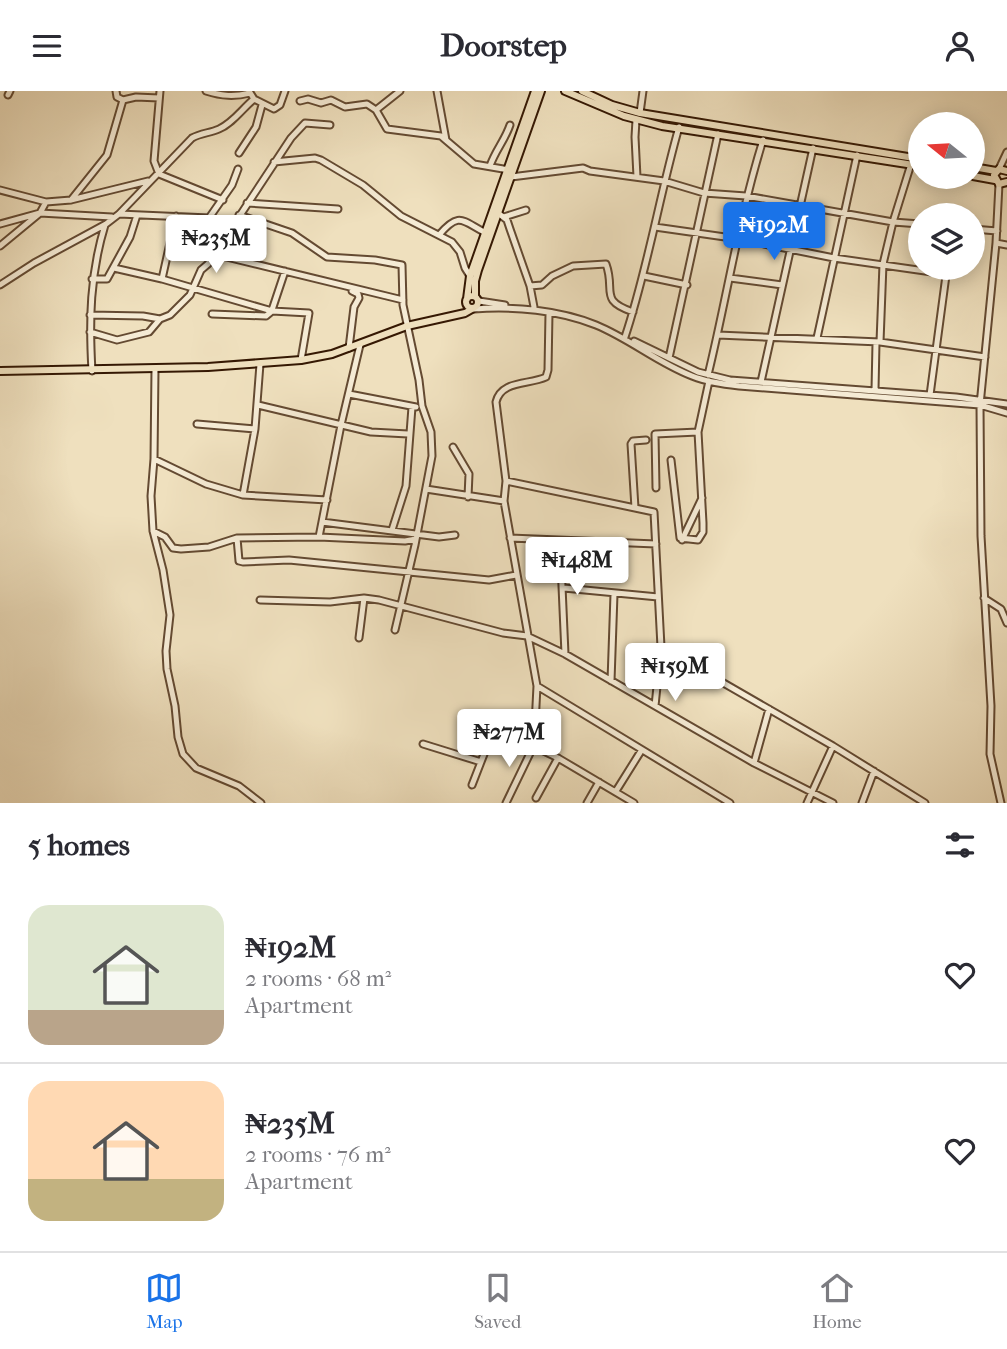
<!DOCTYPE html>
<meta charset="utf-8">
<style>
:root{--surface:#fff;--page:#f2f2f3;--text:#2b2b33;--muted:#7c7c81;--line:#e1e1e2;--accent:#1a73e8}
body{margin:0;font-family:"IM FELL French Canon",serif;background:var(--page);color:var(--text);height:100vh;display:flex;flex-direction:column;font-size:26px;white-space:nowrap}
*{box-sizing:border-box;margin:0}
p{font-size:23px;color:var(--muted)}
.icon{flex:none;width:38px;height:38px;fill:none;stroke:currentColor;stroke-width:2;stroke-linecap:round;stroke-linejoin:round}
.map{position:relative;height:712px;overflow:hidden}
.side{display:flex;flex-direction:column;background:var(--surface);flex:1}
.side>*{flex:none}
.needle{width:46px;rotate:288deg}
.fabs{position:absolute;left:908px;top:21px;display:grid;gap:14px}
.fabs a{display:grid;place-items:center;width:77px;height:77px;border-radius:50%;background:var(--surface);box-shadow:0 4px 18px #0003;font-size:35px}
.price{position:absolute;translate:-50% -60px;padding:0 16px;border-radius:7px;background:#fff;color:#222;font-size:23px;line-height:46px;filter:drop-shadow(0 2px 4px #0008)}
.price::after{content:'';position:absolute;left:50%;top:42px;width:21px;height:16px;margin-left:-10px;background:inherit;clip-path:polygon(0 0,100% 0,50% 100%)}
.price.selected{background:var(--accent);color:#fff}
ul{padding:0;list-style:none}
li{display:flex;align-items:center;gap:21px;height:175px;padding:0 28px}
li+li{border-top:2px solid var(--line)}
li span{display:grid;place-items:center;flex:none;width:196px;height:140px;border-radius:21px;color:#555}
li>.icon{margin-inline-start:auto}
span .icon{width:84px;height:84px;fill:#fffc;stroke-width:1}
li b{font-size:30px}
h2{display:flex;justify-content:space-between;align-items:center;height:84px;padding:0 28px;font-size:30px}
header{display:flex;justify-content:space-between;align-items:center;height:91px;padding:0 28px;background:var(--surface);font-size:32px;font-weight:800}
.menu{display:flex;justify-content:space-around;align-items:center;height:98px;border-top:2px solid var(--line);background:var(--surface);font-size:19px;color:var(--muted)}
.menu a{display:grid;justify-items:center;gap:4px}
.menu .selected{color:var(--accent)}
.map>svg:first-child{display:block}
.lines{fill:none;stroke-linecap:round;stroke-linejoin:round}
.minor-casing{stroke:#644a32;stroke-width:9}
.major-casing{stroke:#351803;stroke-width:10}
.minor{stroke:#f5ebd5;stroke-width:5}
.major{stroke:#efe0be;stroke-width:6}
</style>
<header><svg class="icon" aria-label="menu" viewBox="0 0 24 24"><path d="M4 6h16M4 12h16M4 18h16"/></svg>Doorstep<svg class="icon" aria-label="person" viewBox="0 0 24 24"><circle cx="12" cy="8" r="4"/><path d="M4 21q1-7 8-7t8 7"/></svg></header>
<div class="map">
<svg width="1007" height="712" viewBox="0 0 1007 712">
<rect width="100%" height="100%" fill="#efe0be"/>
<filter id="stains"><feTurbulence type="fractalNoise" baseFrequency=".00286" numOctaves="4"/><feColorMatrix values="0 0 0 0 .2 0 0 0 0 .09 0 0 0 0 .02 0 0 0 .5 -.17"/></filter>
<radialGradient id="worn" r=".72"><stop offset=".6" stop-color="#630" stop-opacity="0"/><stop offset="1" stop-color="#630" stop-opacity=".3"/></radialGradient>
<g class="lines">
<g class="minor-casing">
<path id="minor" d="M116,0L117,6L123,9
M160,0L154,70L159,83L223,109
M206,0C222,5 234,6 250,2
M249,0L254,8L274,18L280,14L285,0
M437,0L446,49
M8,4L10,0
M123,9L136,6L159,7
M300,10L308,8L321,12L331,9L345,16L367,13L376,19L387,38L441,45L474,73L509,79
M376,19L400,0
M640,22L643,0
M636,29L635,46L637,86
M239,62L256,36L262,14
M274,71L315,67L321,69L363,94L401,125L452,151L460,161L465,177L470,185
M490,75C495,60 505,49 510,34
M999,78L1007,61
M511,86L583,77L590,80L664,90L704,102L746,105L893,131L920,133
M999,93L996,152L980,314L981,445L991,615L990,663L1001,712
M0,99L46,111
M71,109L107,64L123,9
M247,112L338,118
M498,122L507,129L510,138L530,195L534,216
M119,123L209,127L232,135
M239,124L292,142L327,166L375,169L402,174L403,214L419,289L422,315L431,341L432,365L415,454L395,539
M504,126L526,119
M209,127L232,94L238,78
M0,133L40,122L112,126
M655,136L739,148L834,167L946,183
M973,138L997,140
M439,144C460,119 463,131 486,142
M996,152L1007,154
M170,153L216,159
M0,155L40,122L46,111L71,109L148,90
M214,163L403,209
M114,177L162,188L272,220L309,222L301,269
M644,185L687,194
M730,187L782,194
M92,188H107L130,146L137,124
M162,188L176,125
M0,194L34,172L106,133L119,123L192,47C201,42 210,42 219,38C233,32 242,18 254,8
M530,195L542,194L552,185L573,175L606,173C616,200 598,209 633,221
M479,210L505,214
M474,218C514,215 559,219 596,234C630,248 658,272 692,285C707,291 723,293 739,295L980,314L1007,322
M272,219L285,180
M212,223L266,225L272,220
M90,224L143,225L160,228
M90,241L117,249L149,241L160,228L170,224L190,204L201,179L208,173L291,47L305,32L330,34
M718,244L880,251L985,266
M625,246C648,177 659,106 679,36
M817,247L857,64
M634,250L698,281L730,289L956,306L1007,313
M880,251L883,173L893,131L911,73
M349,257L354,216L359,207L358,203L352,200
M669,267L718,43
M155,278L154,368L151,405L153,440L163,479L170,524L166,560L167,578L175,615L178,646L183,663L196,677L239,695L261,712
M92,280C89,229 90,183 105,134
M708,284C727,206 739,126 763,49
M761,291L813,57
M875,299L876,252
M349,303L416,316
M930,304L947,177
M258,314L371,341L408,343
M197,333L255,338
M453,356L469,383L468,406
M154,368L206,393L243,404L327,409
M671,369L680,447L698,449L703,441V432L698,341
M506,390L654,421L661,556L655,615
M656,397L655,343L698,341L709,290
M426,398L504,410
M243,404L255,338L260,273
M635,417L631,353L633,350L646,349
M322,431L439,446L455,444
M392,439L406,395L412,316
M153,440L165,446L173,457L181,458L209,456L237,447L319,446L405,450L416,448
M319,446L341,334L360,254
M237,447L239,470L243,471L289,469L489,489L516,484
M510,447L656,453
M682,449L702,407
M560,450L565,563
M564,497L658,506
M984,507L1001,518L1007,532
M260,509L330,511L364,507L379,509L503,542L527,545L565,563L754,672L833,712
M359,547L364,507
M661,556L833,655L925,712
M611,590L614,503
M537,595L730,712
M423,653L481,671
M754,672L769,618
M472,694L493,640L498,638L558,667L634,712
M616,700L641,660
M536,707L558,667
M506,712L534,654L537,595L504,410L506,390L496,311C501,289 529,294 546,286L548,279L549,222
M587,712L599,691
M807,712L833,655
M862,712L874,680"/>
</g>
<g class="major-casing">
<path id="major" d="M565,0L624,25L662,35L920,75
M582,0L612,14L640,22L920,68
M973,76L996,80
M1007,80L999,78L994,84L999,93L1007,91
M973,85L995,89
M466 211a6 6 0 1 1 12 0a6 6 0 1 1-12 0Z
M475,205V190L478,179L541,0
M467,208L470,185L535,0
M0,280L208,276L301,269L332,263L407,235L465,222L472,218"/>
</g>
<use href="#minor" class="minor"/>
<use href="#major" class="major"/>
</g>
<rect width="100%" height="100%" filter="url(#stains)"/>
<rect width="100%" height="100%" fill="url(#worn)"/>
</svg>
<div class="fabs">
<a><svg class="needle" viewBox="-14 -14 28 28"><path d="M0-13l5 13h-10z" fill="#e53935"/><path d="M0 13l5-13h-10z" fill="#7c7c81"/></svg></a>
<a><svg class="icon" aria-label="layers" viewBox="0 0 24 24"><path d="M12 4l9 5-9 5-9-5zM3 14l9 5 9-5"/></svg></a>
</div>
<b class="price selected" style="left:774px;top:171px">₦192M</b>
<b class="price" style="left:216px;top:184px">₦235M</b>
<b class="price" style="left:577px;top:506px">₦148M</b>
<b class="price" style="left:675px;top:612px">₦159M</b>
<b class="price" style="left:509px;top:678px">₦277M</b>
</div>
<section class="side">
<h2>5 homes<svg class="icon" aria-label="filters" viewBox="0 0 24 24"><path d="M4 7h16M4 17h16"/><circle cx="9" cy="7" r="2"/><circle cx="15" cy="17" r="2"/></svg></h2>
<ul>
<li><span style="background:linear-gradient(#dfe7d0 75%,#b9a48a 0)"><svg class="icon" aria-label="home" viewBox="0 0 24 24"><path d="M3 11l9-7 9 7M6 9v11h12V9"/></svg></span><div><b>₦192M</b><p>2 rooms · 68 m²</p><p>Apartment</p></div><svg class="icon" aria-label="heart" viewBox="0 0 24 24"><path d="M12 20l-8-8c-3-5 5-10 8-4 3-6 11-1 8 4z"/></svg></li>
<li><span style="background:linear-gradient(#ffd9b3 70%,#c2b280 0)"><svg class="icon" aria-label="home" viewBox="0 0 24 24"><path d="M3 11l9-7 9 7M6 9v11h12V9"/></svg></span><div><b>₦235M</b><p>2 rooms · 76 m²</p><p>Apartment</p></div><svg class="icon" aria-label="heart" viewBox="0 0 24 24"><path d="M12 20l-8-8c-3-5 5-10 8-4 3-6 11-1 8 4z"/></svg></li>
</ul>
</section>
<nav class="menu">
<a class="selected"><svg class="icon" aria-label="map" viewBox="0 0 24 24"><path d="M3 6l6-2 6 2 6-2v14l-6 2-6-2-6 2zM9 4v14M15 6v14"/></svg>Map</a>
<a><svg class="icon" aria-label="saved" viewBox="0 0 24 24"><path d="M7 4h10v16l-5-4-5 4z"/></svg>Saved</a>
<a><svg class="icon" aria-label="home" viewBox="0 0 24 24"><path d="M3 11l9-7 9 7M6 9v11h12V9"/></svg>Home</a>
</nav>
